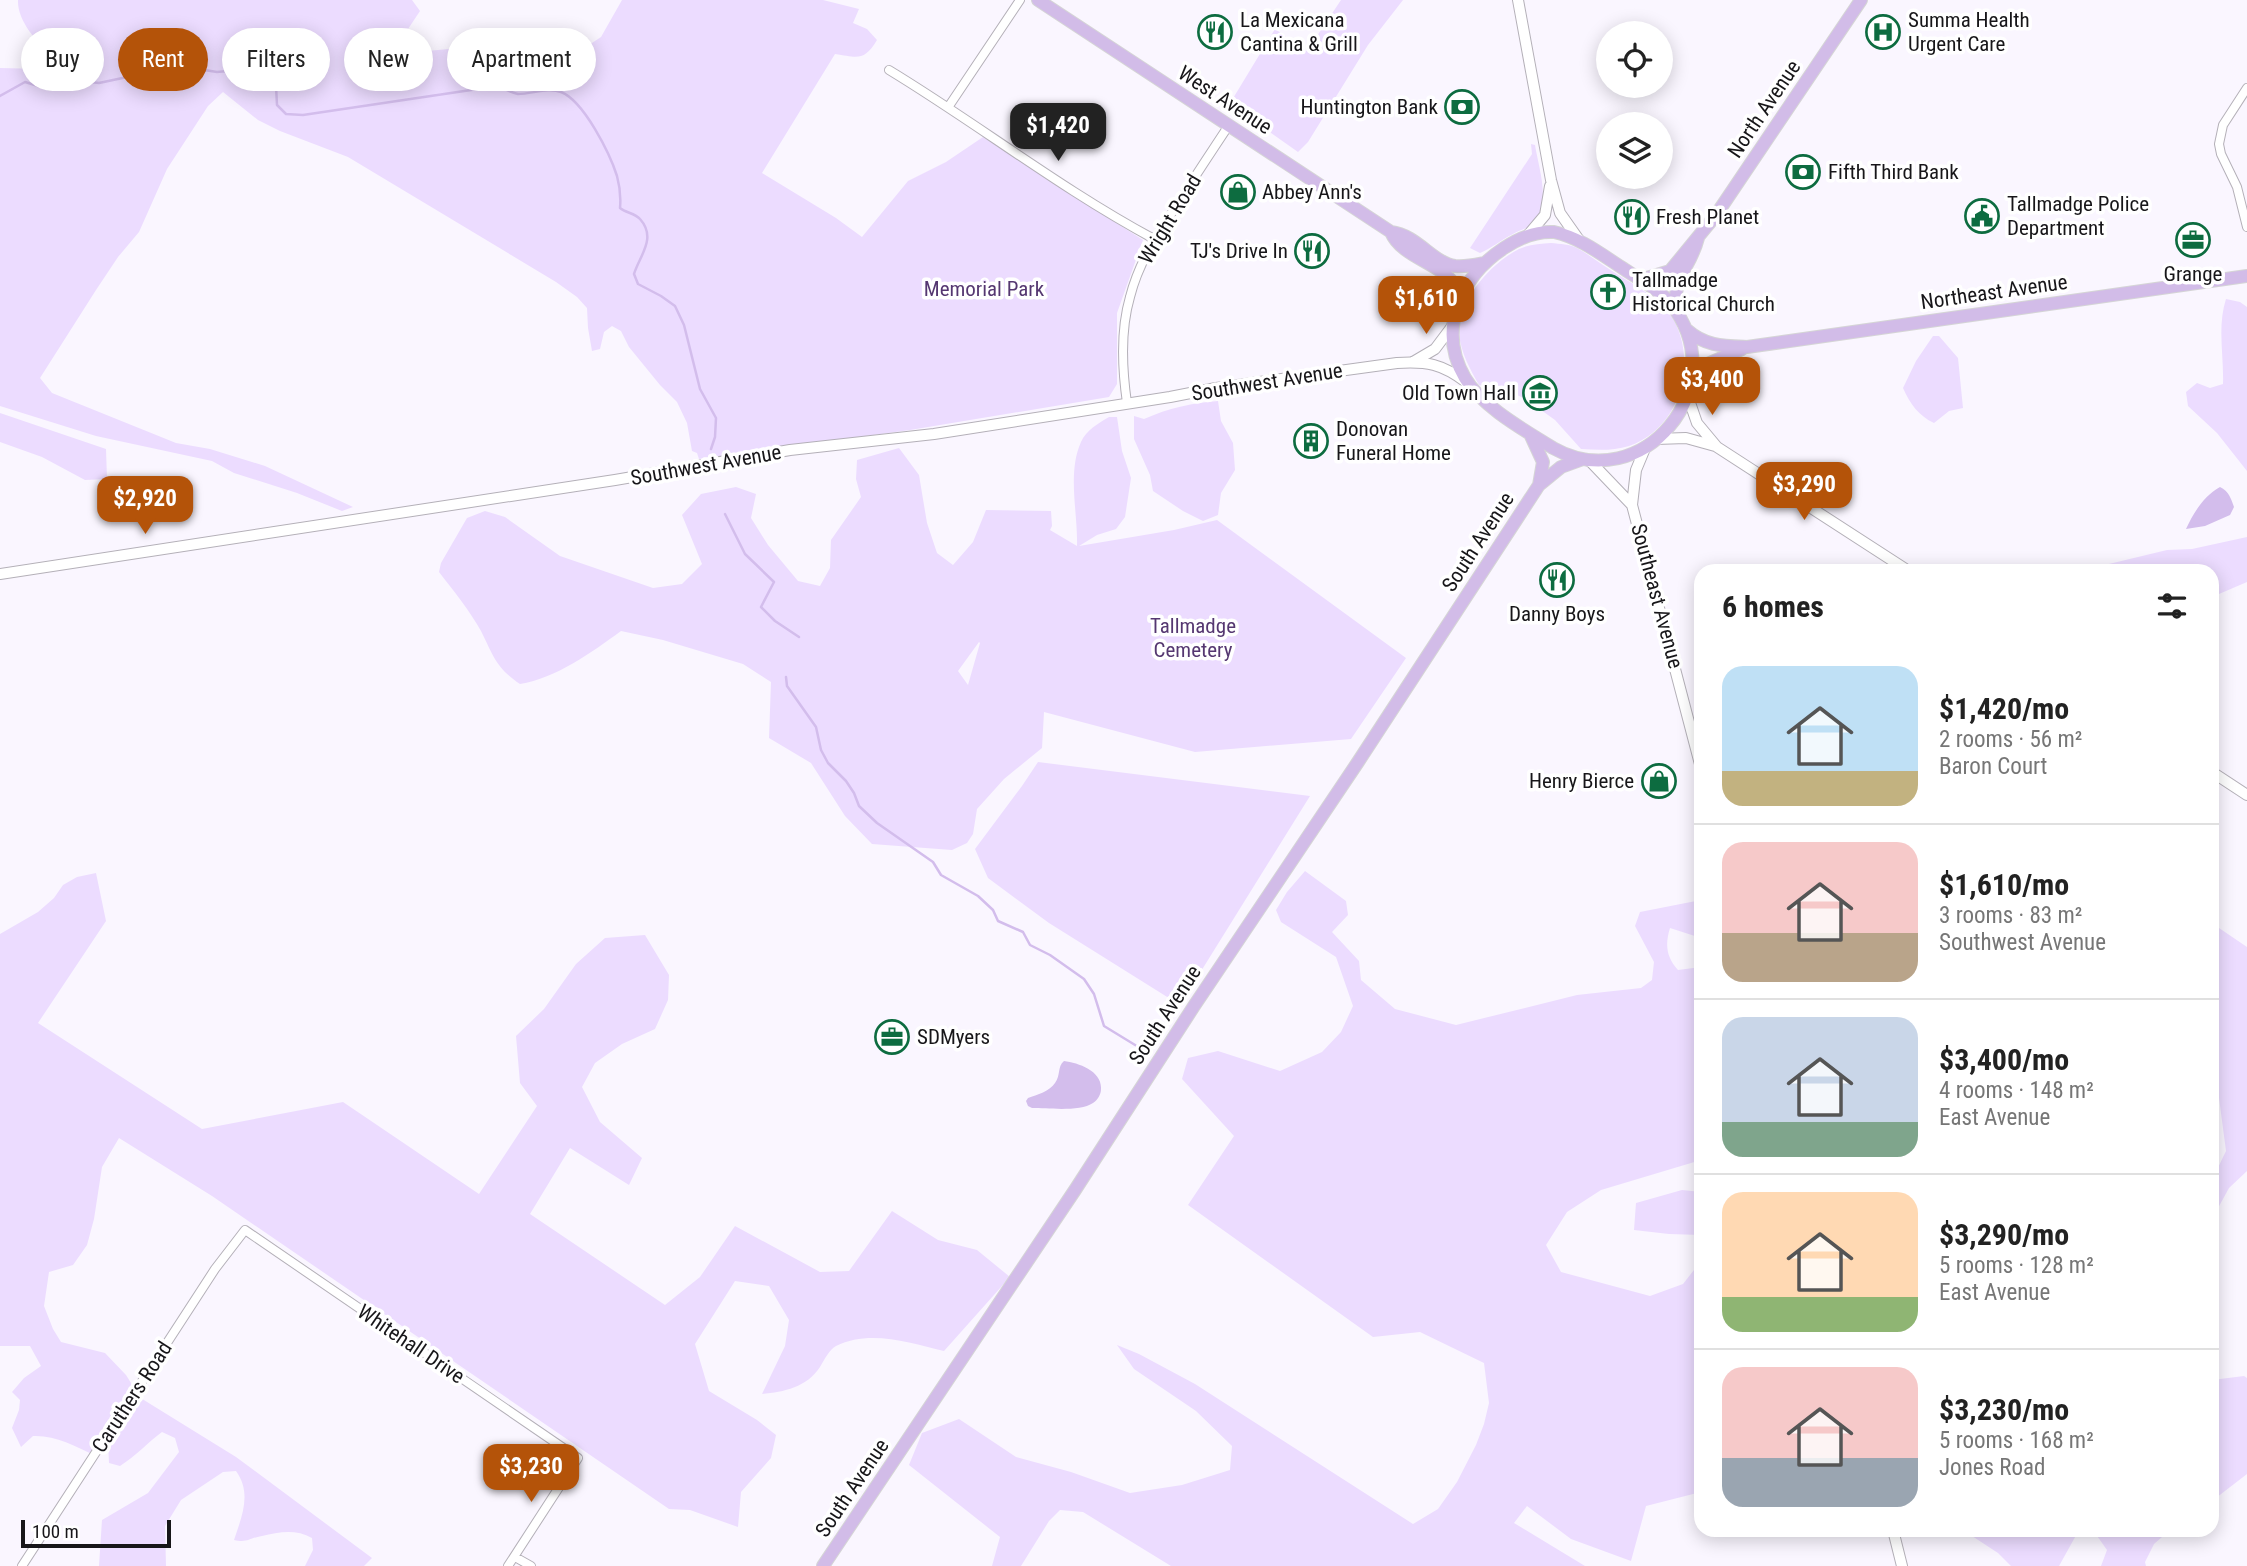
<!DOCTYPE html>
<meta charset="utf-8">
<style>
:root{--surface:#fff;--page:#f6f6f6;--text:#222;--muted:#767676;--line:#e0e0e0;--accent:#b45309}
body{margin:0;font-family:"Roboto Condensed",sans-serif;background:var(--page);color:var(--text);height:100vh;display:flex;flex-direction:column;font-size:26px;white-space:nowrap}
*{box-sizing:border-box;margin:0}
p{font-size:23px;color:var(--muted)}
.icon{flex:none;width:38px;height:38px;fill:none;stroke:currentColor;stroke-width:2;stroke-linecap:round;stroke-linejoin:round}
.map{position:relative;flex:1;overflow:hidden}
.panel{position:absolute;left:1694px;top:564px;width:525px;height:973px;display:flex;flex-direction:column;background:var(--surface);border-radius:21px;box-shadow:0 4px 18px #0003}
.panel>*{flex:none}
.banner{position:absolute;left:21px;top:28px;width:665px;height:63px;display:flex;gap:14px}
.buttons{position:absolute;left:1596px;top:21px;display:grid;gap:14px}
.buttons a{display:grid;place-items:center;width:77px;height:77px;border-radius:50%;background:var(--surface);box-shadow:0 4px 18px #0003;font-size:35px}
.scale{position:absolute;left:21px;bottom:18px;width:150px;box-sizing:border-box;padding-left:7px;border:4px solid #171619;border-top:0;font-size:19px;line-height:24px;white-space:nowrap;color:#171619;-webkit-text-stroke:5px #fff;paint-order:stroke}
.price{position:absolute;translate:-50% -60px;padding:0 16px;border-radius:14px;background:var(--accent);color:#fff;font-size:23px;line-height:46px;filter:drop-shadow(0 2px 4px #0008)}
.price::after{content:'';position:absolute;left:50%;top:42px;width:21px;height:16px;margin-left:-10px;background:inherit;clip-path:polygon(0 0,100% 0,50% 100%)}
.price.active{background:#222;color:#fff}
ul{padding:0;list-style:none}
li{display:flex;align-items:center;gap:21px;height:175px;padding:0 28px}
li+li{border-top:2px solid var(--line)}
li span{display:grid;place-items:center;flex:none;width:196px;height:140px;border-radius:21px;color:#555}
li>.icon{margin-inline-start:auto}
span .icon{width:84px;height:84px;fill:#fffc;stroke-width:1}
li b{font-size:30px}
h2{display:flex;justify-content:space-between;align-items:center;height:84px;padding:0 28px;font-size:30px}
.chip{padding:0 24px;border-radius:32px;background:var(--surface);box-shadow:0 4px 18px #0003;font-size:24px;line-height:63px}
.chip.active{background:var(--accent);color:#fff}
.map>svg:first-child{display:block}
.green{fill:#ecdcff;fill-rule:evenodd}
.water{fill:#d3bdec}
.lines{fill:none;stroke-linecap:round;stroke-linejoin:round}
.stream{stroke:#d3bdec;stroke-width:2.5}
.street-casing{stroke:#b4b0b8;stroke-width:10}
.secondary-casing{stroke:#b4b0b8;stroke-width:12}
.primary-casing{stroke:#d5d5d6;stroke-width:14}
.street{stroke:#fff;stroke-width:8}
.secondary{stroke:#fff;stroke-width:10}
.primary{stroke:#d2bce8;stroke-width:12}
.labels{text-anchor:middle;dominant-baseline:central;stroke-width:7;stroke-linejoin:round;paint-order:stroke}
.poi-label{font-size:21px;fill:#171619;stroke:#fff;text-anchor:start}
.street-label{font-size:21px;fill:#171619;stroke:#fff}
.park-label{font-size:21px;fill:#553771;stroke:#fff}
</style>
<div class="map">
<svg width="2247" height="1566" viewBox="0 0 2247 1566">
<rect width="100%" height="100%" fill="#faf6ff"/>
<path class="green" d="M18,0H412L420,11L404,35L407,53L469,47L489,53L524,60H566L601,37L622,0H823L859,9L853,23L867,29L877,40C864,62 857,57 835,54L762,173L836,218L862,237L908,181L946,162L983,137L1143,240L1117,313V384L1109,397L910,430L699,459L697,453L692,451L687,423L677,402L660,385L629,347L621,331L612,326L604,332L600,349L592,351L588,328L587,308L577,297L556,282L348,157L280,131L258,120L223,92L208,106L167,169L139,232L118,257L96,290L40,378L52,393L176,443L210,449L265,466L353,507L342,511L297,493L234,473L212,461L96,436L0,406V68L44,69L50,56C37,41 17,21 18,0Z
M1341,0H1403L1368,45L1308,142L1298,152L1250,118L1232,100L1275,29L1307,51Z
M1531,144L1535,145C1539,170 1552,204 1532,224C1527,229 1519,230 1513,234C1501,240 1492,248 1480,253L1470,248L1532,154Z
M1551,243C1560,244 1570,244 1577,248C1588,254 1598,262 1609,269C1630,283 1658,296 1672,317C1677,324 1680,334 1682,342C1691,384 1672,431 1629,446C1613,451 1597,450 1581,449L1555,420L1541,410L1556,388L1539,376L1524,398L1507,391L1479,385C1470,369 1461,353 1459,334C1457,301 1491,263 1519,249C1530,244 1540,244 1551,243Z
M2226,299L2240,302L2247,307V471L2217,433L2188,406L2186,392L2197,383L2210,388L2223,384C2224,355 2217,327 2226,299Z
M1933,336H1939L1958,358L1963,408L1949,411L1934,423C1919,416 1910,404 1903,388L1916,361Z
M1218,401L1221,421L1233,443L1235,470L1221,493L1218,515L1203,521L1183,511L1153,491L1150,475L1134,439V416L1144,419C1169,408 1191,403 1218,401Z
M0,413L106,449L107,479L85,480L42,457L0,442Z
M1109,417H1117L1122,451L1131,478L1125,517L1116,529L1097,535L1079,546L1174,530L1217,520L1406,658L1351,739L1195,752L1044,712L1042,748L1004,779L977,809L973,834L967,843L952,850L872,844L845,816L811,763L769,738L771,682L743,664L663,640L621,631C591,653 556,678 520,684C496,668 493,655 481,631C470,611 453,590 439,572L441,563L467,518L485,511L505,517L560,556L653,588L682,584L702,564L682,515L701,494L736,487L756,494L751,518L768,545L798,581L820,586L830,568L831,540L861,497L856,479L857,460L899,448L919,475L927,523L937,553L953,565L973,542L986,510L1051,511L1052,526L1050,530L1077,546C1078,513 1067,473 1081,442C1086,430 1099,423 1109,417ZM979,642L980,643L968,685L958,671Z
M2247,537V582L2212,597V570H2084L2167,550L2192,549Z
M1038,762L1310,796L1180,1005L1049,923L988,878L975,849L1022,786Z
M1305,871L1346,901L1348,915L1332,932L1359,961L1361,980L1395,1009L1456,1025L1577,995L1641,988L1652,980L1654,962L1635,926L1640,912L1701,900V938L1670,928C1665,944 1666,957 1678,970L1701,967V1160L1601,1190L1567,1212L1546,1245L1561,1272L1650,1296L1683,1284L1701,1261V1492L1646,1506L1631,1561L1571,1539L1527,1506L1514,1523L1585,1566H1171L1083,1512L1060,1510L1049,1521L1021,1566H992L1000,1537L909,1465L922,1433L959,1419L1016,1457L1071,1472L1130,1493L1182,1485L1230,1470L1232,1446L1196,1411L1134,1369L1117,1345L1139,1354L1195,1384L1413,1524L1438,1509L1457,1482L1476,1445L1484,1424L1489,1403L1484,1363L1420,1332L1373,1337L1188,1205L1234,1136L1182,1079L1188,1058L1218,1051L1280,1071L1322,1052L1341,1032L1353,1006L1336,957L1281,922L1276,910L1287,892Z
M96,873L106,921L38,1023L202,1129L343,1102L479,1194L537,1106L520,1083L516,1036L544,1009L576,964L605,938L645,935L669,975L668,1000L655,1029L622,1044L595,1063L582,1087L600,1122L642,1158L629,1185L570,1148L530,1214L665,1305L700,1277L735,1226L820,1272L849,1271L892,1211L938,1240L977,1250L1010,1277L944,1351C910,1343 870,1329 836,1346C830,1349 824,1360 820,1367C807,1387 784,1392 762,1394L785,1346L789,1320L769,1286L735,1281L695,1344L709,1391L757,1420L776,1435L771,1458L741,1492L738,1527L690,1510L669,1509L212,1196L119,1138L102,1167L94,1219L87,1245L73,1265L49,1272L44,1306L53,1329L61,1342L105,1353L126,1375L136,1391L94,1455C75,1446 55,1435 33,1436L21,1447L12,1428L19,1410L20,1400L12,1392L24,1378L41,1366L30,1346H0V934L38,912L54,898L63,885L77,877Z
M2219,928L2247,947V1171L2229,1188L2212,1219V1180L2226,1151L2219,1098L2212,1092V945Z
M1682,1190L1701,1192V1235L1669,1234L1634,1230L1636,1203Z
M2244,1376L2247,1378V1474L2212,1501V1380Z
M139,1397L236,1457L372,1558L364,1566H305L313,1550L312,1538C296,1529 279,1532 262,1536C249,1538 248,1543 234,1540C242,1516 252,1493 236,1471L223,1472L181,1500L165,1526L166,1566H99L102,1520L148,1493L179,1452L175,1438L162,1432C147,1443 136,1456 120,1466L109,1463L108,1441L129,1418Z
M1977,1530H2079L2059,1566H2011L1998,1553L1972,1536Z
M2089,1530H2170L2154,1544L2145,1562L2146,1566H2101L2107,1550L2095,1533Z"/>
<path class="water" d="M2220,487C2229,491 2231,499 2234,507L2230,515L2205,526L2186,529C2194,512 2203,497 2220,487Z
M1064,1061C1079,1063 1102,1071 1101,1089C1101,1094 1098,1100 1093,1103C1080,1112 1048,1108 1032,1108L1028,1106L1026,1101L1028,1098C1037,1095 1050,1091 1055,1083C1061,1075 1057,1067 1064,1061Z"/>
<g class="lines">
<path class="stream" d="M0,96L25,82L48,89L62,86L65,82L73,80L99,83L179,66L217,72L239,70L260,71L270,77L276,86L277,105L286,114L303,115L498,86C504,89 512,93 518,94C532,94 548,87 561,92C584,101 610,154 617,176C620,187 621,197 620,208C626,213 635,213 640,219C657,238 640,255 634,274L638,284L661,296L675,306L684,325L700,389L716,418L715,437L711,449
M725,514L745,554L774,582L761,607L775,621L799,637
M786,677L787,686L816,727L821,750L828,763L846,781L854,793L859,806L877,823L933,862L941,875L978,896L993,910L998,921L1023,932L1030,945L1050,955L1084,979L1094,994L1104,1026L1140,1048"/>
<g class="street-casing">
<path id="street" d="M889,70C978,124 1061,189 1154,239
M2247,88L2223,125L2219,144L2221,154L2237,187L2247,227
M949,106L1020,0
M1127,403C1122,368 1120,331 1130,297C1139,261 1159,232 1179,202C1195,176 1212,151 1229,125
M515,1557L531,1566
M22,1566L215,1269L245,1230L578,1458L508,1566"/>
</g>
<g class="secondary-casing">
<path id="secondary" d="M1518,0L1551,180L1560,213L1579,240
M1528,235L1545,215L1550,186
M1413,362L1435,349L1453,325
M1688,397L1697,423L1717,447L1907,570
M1656,439L1686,438L1715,446
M1589,460L1632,505L1701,768
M1632,505L1636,470L1646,446
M0,574L615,480L790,450L934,434L1170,397L1216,388L1397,363C1427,361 1442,364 1466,382
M2212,772L2247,795
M1893,1530L1902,1566"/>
</g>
<g class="primary-casing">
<path id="primary" d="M1038,0L1391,232C1417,235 1433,263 1455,266C1465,267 1474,265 1484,263
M1391,232C1402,259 1446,264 1455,287C1457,292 1457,299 1458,304
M1554,232C1581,238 1602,255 1624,269C1640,280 1659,289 1671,304C1736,387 1642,498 1553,448C1526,431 1482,407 1465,378C1437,330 1460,277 1504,248C1519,238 1535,231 1554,232Z
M1640,280L1670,271L1716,215L1861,0
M1677,312C1671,276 1690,270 1698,238
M1687,330C1705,346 1723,346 1747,347L2247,276
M1693,374L1710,363L1742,349
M1531,436L1543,462L1539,485
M823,1566L1075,1190L1194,1006L1358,762L1539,485L1561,467L1583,459"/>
</g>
<use href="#street" class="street"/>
<use href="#secondary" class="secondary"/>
<use href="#primary" class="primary"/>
</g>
<defs>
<g id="restaurant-ring" transform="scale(1.75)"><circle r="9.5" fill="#fff" stroke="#0d6c40" stroke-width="1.5"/><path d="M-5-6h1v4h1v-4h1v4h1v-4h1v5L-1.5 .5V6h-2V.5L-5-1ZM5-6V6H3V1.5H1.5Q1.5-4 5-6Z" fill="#0d6c40"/></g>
<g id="hospital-ring" transform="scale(1.75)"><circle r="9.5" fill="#fff" stroke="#0d6c40" stroke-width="1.5"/><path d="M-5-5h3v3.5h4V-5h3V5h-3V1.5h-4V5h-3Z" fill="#0d6c40"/></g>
<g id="bank-ring" transform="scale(1.75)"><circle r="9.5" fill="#fff" stroke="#0d6c40" stroke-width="1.5"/><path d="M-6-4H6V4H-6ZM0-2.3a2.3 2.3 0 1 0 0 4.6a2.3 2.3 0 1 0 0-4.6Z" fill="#0d6c40"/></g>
<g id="shop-ring" transform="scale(1.75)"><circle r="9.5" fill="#fff" stroke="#0d6c40" stroke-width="1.5"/><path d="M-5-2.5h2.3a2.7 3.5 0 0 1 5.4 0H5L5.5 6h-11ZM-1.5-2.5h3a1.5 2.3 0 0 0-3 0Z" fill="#0d6c40"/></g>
<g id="civic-ring" transform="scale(1.75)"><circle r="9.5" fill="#fff" stroke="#0d6c40" stroke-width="1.5"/><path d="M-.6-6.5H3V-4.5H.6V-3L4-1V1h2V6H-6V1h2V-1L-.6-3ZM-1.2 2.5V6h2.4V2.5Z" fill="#0d6c40"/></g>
<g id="office-ring" transform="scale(1.75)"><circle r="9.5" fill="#fff" stroke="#0d6c40" stroke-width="1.5"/><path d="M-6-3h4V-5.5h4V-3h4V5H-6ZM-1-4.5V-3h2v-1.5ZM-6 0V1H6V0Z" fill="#0d6c40"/></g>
<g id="church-ring" transform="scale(1.75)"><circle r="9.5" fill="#fff" stroke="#0d6c40" stroke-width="1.5"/><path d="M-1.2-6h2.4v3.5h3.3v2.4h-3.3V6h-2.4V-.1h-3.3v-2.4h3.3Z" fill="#0d6c40"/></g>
<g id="museum-ring" transform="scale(1.75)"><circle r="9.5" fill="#fff" stroke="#0d6c40" stroke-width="1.5"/><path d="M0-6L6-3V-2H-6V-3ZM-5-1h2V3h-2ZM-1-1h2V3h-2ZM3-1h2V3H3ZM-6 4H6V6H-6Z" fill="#0d6c40"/></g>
<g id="building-ring" transform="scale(1.75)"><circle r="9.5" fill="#fff" stroke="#0d6c40" stroke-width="1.5"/><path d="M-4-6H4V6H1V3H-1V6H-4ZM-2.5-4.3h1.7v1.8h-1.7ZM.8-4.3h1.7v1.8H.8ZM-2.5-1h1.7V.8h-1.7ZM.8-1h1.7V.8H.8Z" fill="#0d6c40"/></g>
</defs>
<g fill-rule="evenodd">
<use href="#restaurant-ring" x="1215" y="32"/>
<use href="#hospital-ring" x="1883" y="32"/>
<use href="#bank-ring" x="1462" y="107"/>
<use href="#bank-ring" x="1803" y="172"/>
<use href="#shop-ring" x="1238" y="192"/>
<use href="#civic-ring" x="1982" y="216"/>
<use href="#restaurant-ring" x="1632" y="217"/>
<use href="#office-ring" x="2193" y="240"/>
<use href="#restaurant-ring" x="1312" y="251"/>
<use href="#church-ring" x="1608" y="292"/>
<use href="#museum-ring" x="1540" y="393"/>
<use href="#building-ring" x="1311" y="441"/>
<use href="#restaurant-ring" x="1557" y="580"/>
<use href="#shop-ring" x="1659" y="781"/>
<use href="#office-ring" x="892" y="1037"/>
</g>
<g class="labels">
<g class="poi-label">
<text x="1240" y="20">La Mexicana<tspan x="1240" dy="24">Cantina &amp; Grill</tspan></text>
<text x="1908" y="20">Summa Health<tspan x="1908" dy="24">Urgent Care</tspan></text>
<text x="1438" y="107" text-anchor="end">Huntington Bank</text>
<text x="1828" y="172">Fifth Third Bank</text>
<text x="1262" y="192">Abbey Ann's</text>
<text x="2007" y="204">Tallmadge Police<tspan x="2007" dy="24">Department</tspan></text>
<text x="1656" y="217">Fresh Planet</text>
<text x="1288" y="251" text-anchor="end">TJ's Drive In</text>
<text x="2193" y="274" text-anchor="middle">Grange</text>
<text x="1632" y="280">Tallmadge<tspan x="1632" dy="24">Historical Church</tspan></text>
<text x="1516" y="393" text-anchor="end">Old Town Hall</text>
<text x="1336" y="429">Donovan<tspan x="1336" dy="24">Funeral Home</tspan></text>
<text x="1557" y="614" text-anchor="middle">Danny Boys</text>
<text x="1634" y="781" text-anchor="end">Henry Bierce</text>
<text x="917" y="1037">SDMyers</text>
</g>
<g class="street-label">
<text transform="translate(1225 100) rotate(33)">West Avenue</text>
<text transform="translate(1764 109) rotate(-56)">North Avenue</text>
<text transform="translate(1170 219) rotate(-59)">Wright Road</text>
<text transform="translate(1994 292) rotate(-8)">Northeast Avenue</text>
<text transform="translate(1267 382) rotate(-9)">Southwest Avenue</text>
<text transform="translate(706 465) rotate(-10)">Southwest Avenue</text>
<text transform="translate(1478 542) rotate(-57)">South Avenue</text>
<text transform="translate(1657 596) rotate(75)">Southeast Avenue</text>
<text transform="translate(1165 1015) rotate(-57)">South Avenue</text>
<text transform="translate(411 1344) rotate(34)">Whitehall Drive</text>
<text transform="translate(132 1397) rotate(-57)">Caruthers Road</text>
<text transform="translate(852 1488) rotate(-56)">South Avenue</text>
</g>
<g class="park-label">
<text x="984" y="289">Memorial Park</text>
<text x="1193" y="626">Tallmadge<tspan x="1193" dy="24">Cemetery</tspan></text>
</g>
</g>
</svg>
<div class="buttons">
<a><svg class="icon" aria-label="locate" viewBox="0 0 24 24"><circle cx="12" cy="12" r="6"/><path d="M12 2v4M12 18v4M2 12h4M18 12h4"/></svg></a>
<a><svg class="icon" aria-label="layers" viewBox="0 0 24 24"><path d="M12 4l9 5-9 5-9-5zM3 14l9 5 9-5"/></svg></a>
</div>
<div class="scale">100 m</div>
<b class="price active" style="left:1058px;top:163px">$1,420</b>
<b class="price" style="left:1426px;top:336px">$1,610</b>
<b class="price" style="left:1712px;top:417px">$3,400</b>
<b class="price" style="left:1804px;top:522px">$3,290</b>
<b class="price" style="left:145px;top:536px">$2,920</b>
<b class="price" style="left:531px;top:1504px">$3,230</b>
<div class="banner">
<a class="chip">Buy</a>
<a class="chip active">Rent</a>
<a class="chip">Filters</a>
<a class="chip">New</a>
<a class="chip">Apartment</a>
</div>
<section class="panel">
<h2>6 homes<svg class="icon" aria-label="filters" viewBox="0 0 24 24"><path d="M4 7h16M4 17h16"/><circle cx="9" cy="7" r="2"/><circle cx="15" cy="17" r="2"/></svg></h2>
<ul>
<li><span style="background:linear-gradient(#bfe0f5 75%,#c2b280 0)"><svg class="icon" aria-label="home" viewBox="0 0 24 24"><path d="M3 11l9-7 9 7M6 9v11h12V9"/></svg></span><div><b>$1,420/mo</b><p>2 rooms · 56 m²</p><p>Baron Court</p></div></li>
<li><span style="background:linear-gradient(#f6c9c9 65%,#b9a48a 0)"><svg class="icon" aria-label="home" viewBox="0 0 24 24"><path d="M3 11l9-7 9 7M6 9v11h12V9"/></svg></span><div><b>$1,610/mo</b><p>3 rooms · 83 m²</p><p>Southwest Avenue</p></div></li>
<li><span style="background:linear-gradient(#c9d6e8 75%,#7fa58c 0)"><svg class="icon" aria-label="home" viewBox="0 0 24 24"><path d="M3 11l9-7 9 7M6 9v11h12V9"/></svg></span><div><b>$3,400/mo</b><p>4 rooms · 148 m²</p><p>East Avenue</p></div></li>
<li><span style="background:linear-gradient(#ffd9b3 75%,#8fb573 0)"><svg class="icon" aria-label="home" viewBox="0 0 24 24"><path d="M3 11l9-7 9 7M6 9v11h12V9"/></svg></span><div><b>$3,290/mo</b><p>5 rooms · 128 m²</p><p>East Avenue</p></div></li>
<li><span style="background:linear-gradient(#f6c9c9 65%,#9aa5b1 0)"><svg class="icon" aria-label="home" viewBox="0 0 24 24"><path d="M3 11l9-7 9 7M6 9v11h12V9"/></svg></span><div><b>$3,230/mo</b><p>5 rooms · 168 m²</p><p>Jones Road</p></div></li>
</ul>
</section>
</div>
